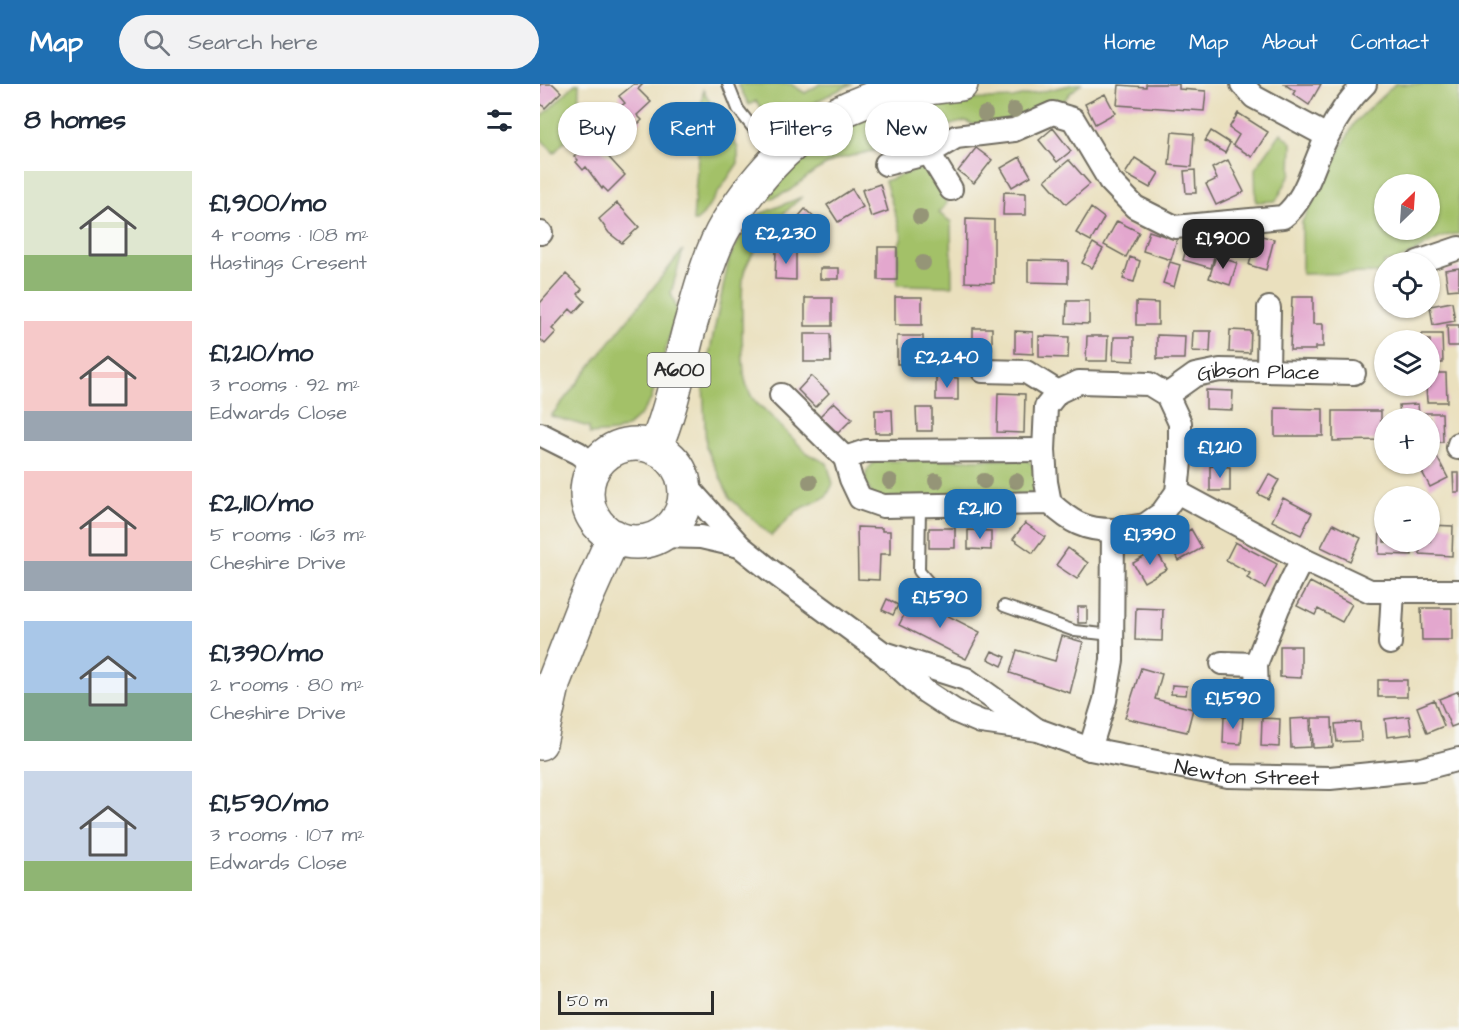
<!DOCTYPE html>
<meta charset="utf-8">
<style>
:root{--surface:#fff;--page:#f2f2f3;--text:#1f2937;--muted:#747a83;--accent:#1f6fb2}
body{margin:0;font-family:"Architects Daughter",sans-serif;background:var(--page);color:var(--text);height:100vh;display:flex;flex-direction:column;font-size:22px;white-space:nowrap}
*{box-sizing:border-box;margin:0}
p{font-size:20px;color:var(--muted)}
.icon{flex:none;width:33px;height:33px;fill:none;stroke:currentColor;stroke-width:2;stroke-linecap:round;stroke-linejoin:round}
.map{position:relative;flex:1;overflow:hidden}
.drawer{display:flex;flex-direction:column;background:var(--surface);width:540px}
.drawer>*{flex:none}
.guide{position:absolute;left:18px;top:18px;width:570px;height:54px;display:flex;gap:12px}
.needle{width:39px;rotate:25deg}
.tools{position:absolute;left:834px;top:90px;display:grid;gap:12px}
.tools a{display:grid;place-items:center;width:66px;height:66px;border-radius:50%;background:var(--surface);box-shadow:0 2px 4px #0004;font-size:30px}
.scale{position:absolute;left:18px;bottom:15px;width:156px;box-sizing:border-box;padding-left:6px;border:3px solid #2b2b2b;border-top:0;font-size:16px;line-height:21px;white-space:nowrap;color:#2b2b2b;-webkit-text-stroke:4px #f6f6f2;paint-order:stroke}
.price{position:absolute;translate:-50% -51px;padding:0 14px;border-radius:12px;background:var(--accent);color:#fff;font-size:20px;line-height:39px;filter:drop-shadow(0 2px 3px #0008)}
.price::after{content:'';position:absolute;left:50%;top:36px;width:18px;height:14px;margin-left:-9px;background:inherit;clip-path:polygon(0 0,100% 0,50% 100%)}
.price.selected{background:#222;color:#fff}
ul{padding:0;list-style:none}
li{display:flex;align-items:center;gap:18px;height:150px;padding:0 24px}
li span{display:grid;place-items:center;flex:none;width:168px;height:120px;border-radius:0px;color:#555}
li>.icon{margin-inline-start:auto}
span .icon{width:72px;height:72px;fill:#fffc;stroke-width:1}
li b{font-size:26px}
h2{display:flex;justify-content:space-between;align-items:center;height:72px;padding:0 24px;font-size:26px}
.pill{padding:0 21px;border-radius:27px;background:var(--surface);box-shadow:0 2px 4px #0004;font-size:21px;line-height:54px}
.pill.selected{background:var(--accent);color:#fff}
header{display:flex;align-items:center;gap:36px;box-sizing:border-box;height:84px;padding:0 30px;background:var(--accent);color:#fff}
header strong{font-size:28px}
nav{display:flex;gap:33px;margin-inline-start:auto;font-size:21px}
.search{width:420px;height:54px;background:var(--page);display:flex;align-items:center;gap:15px;box-sizing:border-box;padding:0 21px;border-radius:33px;color:var(--muted);font-size:22px}
main{display:flex;flex:1;min-height:0}
.map>svg:first-child{display:block}
.green{fill:#a3c168;stroke:#67764a;stroke-width:1.5;fill-rule:evenodd}
.building{fill:#e3a7ce}
.lines{fill:none;stroke-linecap:round;stroke-linejoin:round}
.lane-casing{stroke:#6e6a5e;stroke-width:14}
.street-casing{stroke:#6e6a5e;stroke-width:26}
.primary-casing{stroke:#6e6a5e;stroke-width:36}
.lane{stroke:#fff;stroke-width:10}
.street{stroke:#fff;stroke-width:22}
.primary{stroke:#fff;stroke-width:33}
.tree{fill:#959577}
.labels{text-anchor:middle;dominant-baseline:central;stroke-width:4.5;stroke-linejoin:round;paint-order:stroke}
.shield{fill:#f6f6f2;stroke:#686867;stroke-width:1.5}
.shield-label{font-size:20px;font-weight:bold;fill:#2b2b2b}
.street-label{font-size:21px;fill:#2b2b2b;stroke:#f6f6f2}
</style>
<header>
<strong>Map</strong>
<div class="search"><svg class="icon" aria-label="search" viewBox="0 0 24 24"><circle cx="10" cy="10" r="6"/><path d="M15 15l6 6"/></svg>Search here</div>
<nav><a>Home</a><a>Map</a><a>About</a><a>Contact</a></nav>
</header>
<main>
<section class="drawer">
<h2>8 homes<svg class="icon" aria-label="filters" viewBox="0 0 24 24"><path d="M4 7h16M4 17h16"/><circle cx="9" cy="7" r="2"/><circle cx="15" cy="17" r="2"/></svg></h2>
<ul>
<li><span style="background:linear-gradient(#dfe7d0 70%,#8fb573 0)"><svg class="icon" aria-label="home" viewBox="0 0 24 24"><path d="M3 11l9-7 9 7M6 9v11h12V9"/></svg></span><div><b>£1,900/mo</b><p>4 rooms · 108 m²</p><p>Hastings Cresent</p></div></li>
<li><span style="background:linear-gradient(#f6c9c9 75%,#9aa5b1 0)"><svg class="icon" aria-label="home" viewBox="0 0 24 24"><path d="M3 11l9-7 9 7M6 9v11h12V9"/></svg></span><div><b>£1,210/mo</b><p>3 rooms · 92 m²</p><p>Edwards Close</p></div></li>
<li><span style="background:linear-gradient(#f6c9c9 75%,#9aa5b1 0)"><svg class="icon" aria-label="home" viewBox="0 0 24 24"><path d="M3 11l9-7 9 7M6 9v11h12V9"/></svg></span><div><b>£2,110/mo</b><p>5 rooms · 163 m²</p><p>Cheshire Drive</p></div></li>
<li><span style="background:linear-gradient(#a9c7e8 60%,#7fa58c 0)"><svg class="icon" aria-label="home" viewBox="0 0 24 24"><path d="M3 11l9-7 9 7M6 9v11h12V9"/></svg></span><div><b>£1,390/mo</b><p>2 rooms · 80 m²</p><p>Cheshire Drive</p></div></li>
<li><span style="background:linear-gradient(#c9d6e8 75%,#8fb573 0)"><svg class="icon" aria-label="home" viewBox="0 0 24 24"><path d="M3 11l9-7 9 7M6 9v11h12V9"/></svg></span><div><b>£1,590/mo</b><p>3 rooms · 107 m²</p><p>Edwards Close</p></div></li>
</ul>
</section>
<div class="map">
<svg width="919" height="946" viewBox="0 0 919 946">
<rect width="100%" height="100%" fill="#f6f6f2"/>
<filter id="ink" filterUnits="userSpaceOnUse"><feTurbulence type="fractalNoise" baseFrequency=".0167" numOctaves="2"/><feDisplacementMap in="SourceGraphic" scale="12" xChannelSelector="R" yChannelSelector="G"/><feConvolveMatrix kernelMatrix="1 2 1 2 8 2 1 2 1" color-interpolation-filters="sRGB"/></filter>
<filter id="wash" filterUnits="userSpaceOnUse"><feTurbulence type="fractalNoise" baseFrequency=".008" numOctaves="4" result="noise"/><feDisplacementMap in="SourceGraphic" scale="24" xChannelSelector="R" yChannelSelector="G"/><feGaussianBlur stdDeviation="1.35" result="paint"/><feColorMatrix in="noise" values="0 0 0 0 0 0 0 0 0 0 0 0 0 0 0 0 0 1.4 0 .05"/><feComposite in="paint" operator="in"/></filter>
<g filter="url(#wash)">
<rect width="100%" height="100%" fill="#eae0be"/>
<path class="green" d="M35,0H39L38,43L14,69L0,54V34Z
M198,0H251L265,9L280,0H312C299,6 286,12 274,19C250,33 236,48 216,17L209,21Z
M535,0H541L530,9L524,17C497,21 451,53 426,37L387,47L381,55L295,76L275,87L249,107L215,121L247,77L318,33L396,17L473,14Z
M855,0H919V150C891,150 872,178 844,178V185L839,189L762,190V138L815,38ZM844,100H890V146H844Z
M163,6L198,64V79L163,131L156,137H153Z
M741,49L752,59L751,89L736,117L716,118L715,85Z
M377,85L388,87L407,119L399,129L411,138L412,202L357,201L358,163L362,152L345,97Z
M262,113C238,133 218,155 205,185C200,197 202,279 205,295C207,306 214,320 224,325L268,370L287,379L293,400L286,413L256,427L231,452L190,414L166,363L163,300L189,175L202,151L220,130Z
M143,166L131,209L137,226L111,316L100,331L88,342L75,348L50,350L49,343L11,332Z
M487,375L498,388V402L490,411L336,415C325,402 319,389 336,377Z"/>
<g id="blocks">
<path class="building" d="M0,0H13L21,8L5,24L0,19Z
M94,0H103L98,5L111,18L97,31L102,36L88,50L70,30L85,19L79,12Z
M606,0H639V5L666,7L664,27L577,21L579,1L606,3Z
M744,0H781L769,21L753,10L755,7Z
M565,10L575,29L555,40L545,20Z
M698,29L728,48L712,73L693,61L699,51L689,44Z
M513,44L531,67L517,78L499,56Z
M671,47L690,59L685,69L665,57Z
M632,48L654,50L652,83L629,81Z
M52,55L85,91L68,108L63,103L62,105L46,83L43,86L36,78L38,76L34,72Z
M436,64L452,76L434,99L418,87Z
M480,73L491,92L472,103L461,84Z
M595,74L619,89L610,104L585,90Z
M529,76L550,100L526,120L505,96Z
M688,76L704,108L676,121L666,100L677,95L672,84Z
M655,86L656,109H646L644,87Z
M340,100L348,127L331,133L322,106Z
M312,105L323,123L298,138L287,121Z
M464,108L486,109V131H463Z
M77,119L99,143L82,159L69,149L59,135Z
M551,124L564,134L551,157L536,149Z
M265,125L280,139L261,160L246,147Z
M426,135L454,136V199L425,198Z
M577,137L599,148L586,173L564,161Z
M609,147L637,156L631,176L603,167Z
M705,148L734,155L726,186L709,181L712,170L700,167Z
M649,156L676,165L671,184L643,176Z
M553,159L563,165L552,184L542,179Z
M338,163H357V196H338Z
M236,166L256,167V196L235,195Z
M676,172L697,179L690,201L669,194Z
M590,173L600,177L594,198L583,195Z
M488,176L528,177V199L488,198Z
M630,178L640,181L634,203L623,199Z
M280,184H299V195H280Z
M919,184V205L908,206L905,186Z
M26,190L42,205L38,210L45,217L34,229L30,225L12,245L16,248L5,260L0,255V219Z
M355,213H382V241H355Z
M752,213H773V240H783V263H775V266H750Z
M265,214H292V242H265Z
M527,217H549V240L526,239Z
M596,218L618,219V241H596Z
M912,218L915,237L893,241L890,222Z
M907,241H919V262H908Z
M433,244H452V266H433Z
M690,246L711,247L710,269L689,268Z
M475,247L493,248V270L475,269Z
M653,247H671L670,268L652,267Z
M264,250H290L291,278H264Z
M882,250H902L903,279H890V256H882Z
M617,251L645,252L644,275H617Z
M357,252H383L384,280H357Z
M499,252L529,253L528,274L499,273Z
M547,252H568L567,277H546Z
M574,253H594V277L573,276Z
M890,289H906L907,318H887L886,302H890Z
M271,292L289,309L275,323L258,306Z
M396,293L418,294V316H396Z
M666,306L693,307L692,326L666,325Z
M458,309L485,310L484,349L457,348Z
M294,318L312,335L298,349L280,332Z
M878,320L879,331L860,332L859,321Z
M376,324H392V347H377Z
M735,324L783,325V352H735Z
M335,326H352L353,349H335Z
M793,327H841V356L793,357Z
M881,329H902L903,358H890V334H882Z
M668,350L694,351L693,373L668,372Z
M895,369L908,394L890,403L878,380H890V371Z
M670,382L690,383V407H670Z
M913,389H919V408H914Z
M729,390L739,396L728,415L718,410Z
M743,414L772,429L761,451L732,437Z
M485,439L505,453L493,469L473,455Z
M793,440L821,454L810,477L781,463Z
M840,440H844V458H872V471L839,470Z
M890,441L913,442L912,472L880,470V458H890Z
M317,443L342,444V447H350V470H340L339,496L318,495Z
M389,444H415V464H389Z
M651,445L662,464L639,477L628,459Z
M428,446L451,447V466L428,465Z
M695,458L737,480L725,504L707,494L710,489L686,476Z
M528,464L548,479L537,495L516,481Z
M616,466L627,485L604,498L593,479Z
M770,498L812,520L802,538L778,525L775,531L757,522Z
M347,515L358,521L353,531L342,526Z
M371,517L388,526L389,522L440,548L426,575L359,541Z
M538,523H547V539H538Z
M596,524L623,525L622,557L595,556Z
M881,524H912V556H882Z
M522,552L543,558L530,609L470,589L477,566L515,577Z
M740,562H761V594L740,593Z
M452,567L466,573L462,582L448,575Z
M601,584L622,590L615,615L653,625L647,648L585,634Z
M686,595L701,596L700,605L685,604Z
M838,596H867V613H838Z
M632,601L647,602L646,611L631,610Z
M919,607V640L911,643L899,615Z
M894,616L904,642L887,649L877,623Z
M684,632L703,633L701,660L683,659Z
M869,632L872,650L847,653L845,635Z
M722,634L740,635L739,663L721,662Z
M770,634L771,663L751,664L750,635Z
M772,634H792L793,663L773,664Z
M820,638L821,657L797,658L795,640Z"/>
</g>
</g>
<g filter="url(#ink)">
<use href="#blocks" fill-opacity="0" stroke="#6e6a5e" stroke-width="1.5"/>
<g class="lines">
<g class="lane-casing">
<path id="lane" d="M188,0L198,25L235,72
M380,422L379,487L391,501
M464,522L535,547L572,551"/>
</g>
<g class="street-casing">
<g id="street">
<path d="M702,0L714,13L787,52"/>
<path d="M389,69L411,105"/>
<path d="M346,80L389,69L416,53L474,46L513,29L533,35L570,97L595,123L635,143L743,133C767,115 773,79 787,53C797,33 809,15 825,0"/>
<path d="M0,149H1"/>
<path d="M878,178L919,164"/>
<path d="M443,287L486,288L518,308"/>
<path d="M728,287L729,224"/>
<path d="M241,311L305,374L311,395L320,414L343,422L510,419C531,438 544,446 573,446"/>
<path id="s1" d="M627,311L655,291L680,286L814,289"/>
<path d="M0,350L38,369L55,382"/>
<path d="M918,364L919,360"/>
<path d="M305,374L326,367L504,366"/>
<path id="s2" d="M144,399L200,462L230,486L343,569L386,608L415,627L441,638L498,646L550,665L688,692L790,694L881,685L919,675"/>
<path d="M637,408L762,475L830,507H919"/>
<path d="M510,419L506,398L504,366L506,323L518,308L539,298L609,300L627,311L640,339V378L637,408L622,429L605,441L573,446L572,576L565,616L550,665"/>
<path d="M119,452L161,453L200,462"/>
<path d="M850,559L853,507"/>
<path d="M347,570L426,595L496,645"/>
<path d="M682,579L716,580"/>
<path d="M717,609L716,580L738,524L762,475"/>
</g>
</g>
<g class="primary-casing">
<path id="primary" d="M47 409a49 49 0 1 1 98 0a49 49 0 1 1-98 0Z
M115,364C131,327 138,288 148,249C157,219 169,168 186,141C218,89 263,40 323,18C354,6 389,4 421,0
M0,659L14,597L45,517L74,452"/>
</g>
<use href="#lane" class="lane"/>
<use href="#street" class="street"/>
<use href="#primary" class="primary"/>
</g>
<g class="tree">
<circle cx="474" cy="26" r="8"/>
<circle cx="445" cy="30" r="8"/>
<circle cx="380" cy="133" r="8"/>
<circle cx="383" cy="179" r="8"/>
<circle cx="350" cy="397" r="8"/>
<circle cx="396" cy="397" r="8"/>
<circle cx="444" cy="397" r="8"/>
<circle cx="476" cy="397" r="8"/>
<circle cx="270" cy="398" r="8"/>
</g>
</g>
<g class="labels">
<rect class="shield" x="107.5" y="269" width="63" height="34" rx="4.5"/>
<g class="shield-label">
<text x="139" y="286">A600</text>
</g>
<g class="street-label">
<text stroke="none"><textPath href="#s1" startOffset="98">Gibson Place</textPath></text>
<text stroke="none"><textPath href="#s2" startOffset="656">Newton Street</textPath></text>
</g>
</g>
</svg>
<div class="tools">
<a><svg class="needle" viewBox="-14 -14 28 28"><path d="M0-13l5 13h-10z" fill="#e53935"/><path d="M0 13l5-13h-10z" fill="#747a83"/></svg></a>
<a><svg class="icon" aria-label="locate" viewBox="0 0 24 24"><circle cx="12" cy="12" r="6"/><path d="M12 2v4M12 18v4M2 12h4M18 12h4"/></svg></a>
<a><svg class="icon" aria-label="layers" viewBox="0 0 24 24"><path d="M12 4l9 5-9 5-9-5zM3 14l9 5 9-5"/></svg></a>
<a>+</a>
<a>−</a>
</div>
<div class="scale">50 m</div>
<b class="price" style="left:246px;top:181px">£2,230</b>
<b class="price selected" style="left:683px;top:186px">£1,900</b>
<b class="price" style="left:407px;top:305px">£2,240</b>
<b class="price" style="left:680px;top:395px">£1,210</b>
<b class="price" style="left:440px;top:456px">£2,110</b>
<b class="price" style="left:610px;top:482px">£1,390</b>
<b class="price" style="left:400px;top:545px">£1,590</b>
<b class="price" style="left:693px;top:646px">£1,590</b>
<div class="guide">
<a class="pill">Buy</a>
<a class="pill selected">Rent</a>
<a class="pill">Filters</a>
<a class="pill">New</a>
</div>
</div>
</main>
